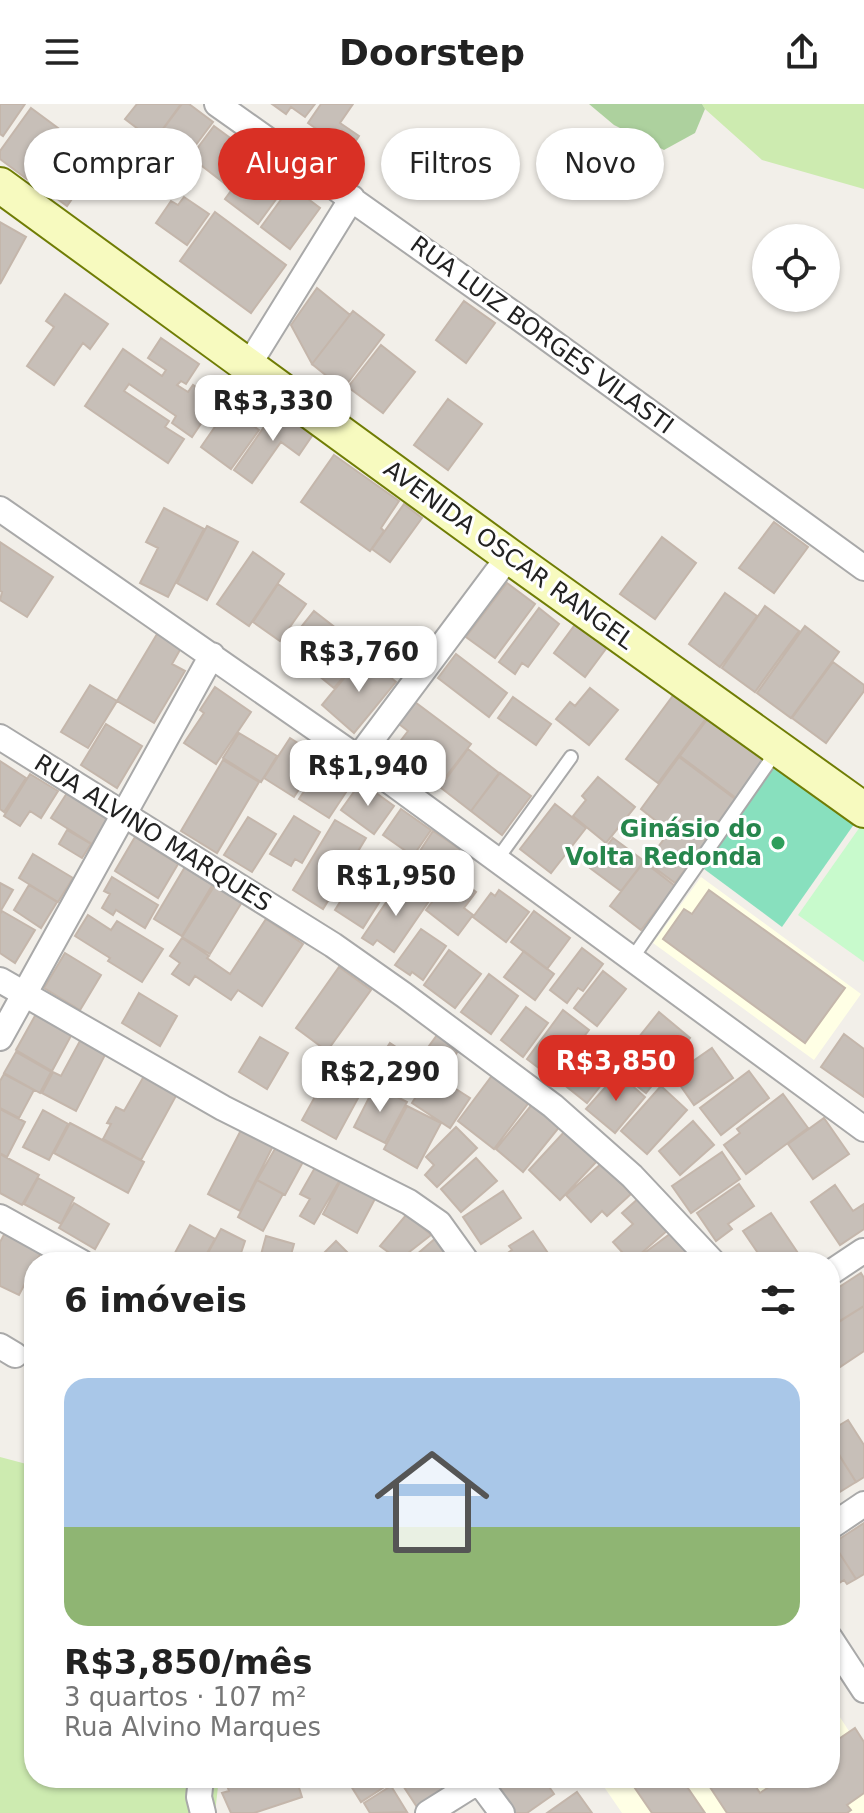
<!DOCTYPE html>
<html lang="pt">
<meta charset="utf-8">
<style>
:root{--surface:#fff;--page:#f2f2f2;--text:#222;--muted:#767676;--accent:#d93025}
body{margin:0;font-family:"DejaVu Sans",sans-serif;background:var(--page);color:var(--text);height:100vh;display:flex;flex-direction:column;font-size:30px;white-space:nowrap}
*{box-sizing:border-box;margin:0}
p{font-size:26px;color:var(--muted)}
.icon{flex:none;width:44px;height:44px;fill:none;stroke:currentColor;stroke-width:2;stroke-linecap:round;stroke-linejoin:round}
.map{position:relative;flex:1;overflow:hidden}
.details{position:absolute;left:24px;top:1148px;width:816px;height:536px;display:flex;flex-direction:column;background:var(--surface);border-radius:32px;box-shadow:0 2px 6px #0004}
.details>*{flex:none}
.banner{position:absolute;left:24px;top:24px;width:816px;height:72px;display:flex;gap:16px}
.controls{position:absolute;left:752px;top:120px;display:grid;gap:16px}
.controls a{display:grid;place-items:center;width:88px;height:88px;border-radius:50%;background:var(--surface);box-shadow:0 2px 6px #0004;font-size:40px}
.price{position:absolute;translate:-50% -68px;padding:0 18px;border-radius:16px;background:#fff;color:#222;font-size:26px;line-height:52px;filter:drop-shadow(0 2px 4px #0008)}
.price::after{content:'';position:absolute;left:50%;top:48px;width:24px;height:18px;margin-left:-12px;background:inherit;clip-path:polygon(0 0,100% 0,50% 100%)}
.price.selected{background:var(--accent);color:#fff}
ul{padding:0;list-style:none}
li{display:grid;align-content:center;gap:16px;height:424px;padding:0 40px}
li span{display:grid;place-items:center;height:248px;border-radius:24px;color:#555}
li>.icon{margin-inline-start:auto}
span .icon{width:144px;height:144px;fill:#fffc;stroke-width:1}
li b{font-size:34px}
h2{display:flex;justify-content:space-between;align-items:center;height:96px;padding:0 40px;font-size:34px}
.tag{padding:0 28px;border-radius:36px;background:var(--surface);box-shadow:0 2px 6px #0004;font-size:28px;line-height:72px}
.tag.selected{background:var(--accent);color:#fff}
header{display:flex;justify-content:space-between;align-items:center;height:104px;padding:0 40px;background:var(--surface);font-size:36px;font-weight:800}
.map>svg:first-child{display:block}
.education{fill:#ffffe5}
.grass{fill:#cdebb0}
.forest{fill:#add19e}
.park{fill:#c8facc}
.pitch{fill:#88e0be}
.building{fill:#c7bfb8;stroke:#c4b6ab;stroke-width:2}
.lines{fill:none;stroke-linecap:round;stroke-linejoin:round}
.service-casing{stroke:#a9a9a9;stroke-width:16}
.minor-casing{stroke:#a9a9a9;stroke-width:28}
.secondary-casing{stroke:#707d05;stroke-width:38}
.service{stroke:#fff;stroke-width:12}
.minor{stroke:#fff;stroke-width:24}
.secondary{stroke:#f7fabf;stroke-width:34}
.leisure-dot{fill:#2e9e5b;stroke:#fff;stroke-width:3}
.labels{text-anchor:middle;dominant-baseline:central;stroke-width:6;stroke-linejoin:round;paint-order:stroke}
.street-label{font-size:24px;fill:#222;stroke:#fff}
.leisure-label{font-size:24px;font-weight:bold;fill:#27864d;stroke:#fff;text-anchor:end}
</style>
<header><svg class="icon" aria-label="menu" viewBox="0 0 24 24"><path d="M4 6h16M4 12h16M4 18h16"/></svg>Doorstep<svg class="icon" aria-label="share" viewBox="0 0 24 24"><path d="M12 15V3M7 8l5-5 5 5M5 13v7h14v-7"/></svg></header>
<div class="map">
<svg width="864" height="1709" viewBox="0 0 864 1709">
<rect width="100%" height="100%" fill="#f2efe9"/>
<path class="education" d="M701,773L861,890L814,956L653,839Z
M830,1598L864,1650V1709H622L598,1674H830Z"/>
<path class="grass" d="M702,0H864V85L762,56L705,5Z
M0,1353L34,1362V1674H219L215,1709H0Z"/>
<path class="forest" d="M589,0H702L705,5L695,29L664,46L614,21Z"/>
<path class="park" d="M862,720L864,721V858L798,811Z"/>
<path class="pitch" d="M775,658L857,716L782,823L700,762Z"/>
<path class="building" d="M0,0H25L3,32L0,30Z
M137,0H181L154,37L125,15Z
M182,0H189L213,18L183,58L154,37Z
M272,0H315L305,13L291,3L286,10Z
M321,0H353L340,19L359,32L340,60L319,46L328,33L308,19Z
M31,4L62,27L27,75L0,55V47Z
M214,22L252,50L228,82L198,59L191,68L184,62Z
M67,29L101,53L67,102L33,77Z
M255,54L288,79L258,120L225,95Z
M291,82L320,104L290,145L261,123Z
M184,93L209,110L187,141L156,119L171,97L178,101Z
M215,108L286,161L251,209L180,157Z
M0,118L26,133L0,180Z
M317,184L350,211L312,260L291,221Z
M65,190L108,220L90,245L83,239L54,281L27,262L54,223L46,217Z
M464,197L495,219L466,259L436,236Z
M353,207L384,231L343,285L312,260Z
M161,234L199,260L186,280L181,277L177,281L188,288L193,281L216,297L192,333L172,319L176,312L129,280L124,287L169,317L165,323L184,335L168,359L85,302L123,245L162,272L166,266L148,254Z
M381,241L415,268L383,309L348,283Z
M448,295L482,320L448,366L414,341Z
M278,303L314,329L299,351L281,338L252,379L234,366Z
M228,304L259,326L231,365L201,343Z
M334,351L399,397L381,424L384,427L370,447L301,398Z
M404,400L422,414L390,458L372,445Z
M164,404L204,425L168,493L140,479L158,444L146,438Z
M774,418L808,443L774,489L739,464Z
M207,422L238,438L207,496L177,479Z
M662,433L696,459L655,515L620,490Z
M0,438L53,473L27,513L0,496L2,488L0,487Z
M253,448L284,470L249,522L217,500Z
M507,479L535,500L495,554L466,533Z
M278,480L306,500L280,537L253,518Z
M725,489L757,512L720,563L689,540Z
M765,502L799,527L755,588L722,564Z
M539,504L559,520L528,563L522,559L515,570L499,558Z
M314,507L337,525L307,561L285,543Z
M577,518L608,542L585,573L554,549Z
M805,522L839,548L791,614L757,589Z
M337,526L364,549L334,584L307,562Z
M157,530L181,544L172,560L185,567L154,619L117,597Z
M456,550L507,589L489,613L438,574Z
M363,551L396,578L354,629L322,601Z
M833,558L864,581V587L826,639L792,614Z
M90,581L117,597L88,644L61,628Z
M215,583L251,608L216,660L184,639L204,609L200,606Z
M590,584L618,606L589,641L556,615L570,598L575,602Z
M675,589L707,613L658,679L626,655Z
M513,593L551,620L536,641L498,614Z
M415,598L471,640L438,683L392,648L408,627L399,620Z
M709,613L765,655L736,694L680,652Z
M106,620L142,642L117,684L81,661Z
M239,629L277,652L261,678L223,654Z
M290,634L320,653L294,693L264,674Z
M468,645L499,669L471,707L440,683Z
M679,653L735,695L706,735L678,714L669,727L641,705Z
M326,654L356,673L329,714L299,695Z
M223,656L259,678L217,749L181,727Z
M0,657L26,674L4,708L0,705Z
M500,669L531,692L502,731L471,707Z
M30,670L58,687L41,714L30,707L20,722L4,712Z
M598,673L635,703L606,739L573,712L586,696L582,692Z
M361,678L394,702L374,730L341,706Z
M67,689L108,714L92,740L51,714Z
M555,700L586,724L551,769L520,745Z
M401,705L431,726L413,752L383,731Z
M294,712L320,728L302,759L295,755L291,762L270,750Z
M248,713L276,730L252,768L224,751Z
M335,716L366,734L323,805L293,786Z
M678,716L706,737L675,779L647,758Z
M67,726L91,740L82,754L59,740Z
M433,727L461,746L428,795L401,776Z
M135,733L178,760L158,794L115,767Z
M613,734L644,757L621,787L590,764Z
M33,750L73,774L58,798L19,774Z
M644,758L675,782L641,826L610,802Z
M364,760L392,778L363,824L335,806Z
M185,763L213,780L182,832L154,815Z
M453,770L476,788L464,804L473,811L458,831L426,806Z
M112,773L158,801L145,824L116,806L113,811L102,804L110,790L104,787Z
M400,778L429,797L394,848L377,836L373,841L362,834Z
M0,779L13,786L0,808Z
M29,781L57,798L41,824L14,806Z
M215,781L242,798L210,850L182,833Z
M499,786L529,808L506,838L473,813L491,789L495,792Z
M709,786L845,884L805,939L663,835L684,805L692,810Z
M2,807L35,826L15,859L0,849V810Z
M534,807L570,834L547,865L511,838Z
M88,811L111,826L117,817L163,845L142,878L108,857L110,854L75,832Z
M266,815L303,840L262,902L238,886L231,896L195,872L189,881L172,870L180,859L170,852L182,834L209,852L207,854L230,870Z
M421,825L446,842L423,876L412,868L410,871L395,861Z
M582,844L603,860L583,887L578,884L567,899L550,886Z
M449,846L481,870L455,904L424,881Z
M524,847L554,870L535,896L504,873Z
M65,849L101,871L80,906L44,884Z
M339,863L371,886L327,947L296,924Z
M603,867L626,885L597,922L574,904Z
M489,870L518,892L491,930L461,908Z
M139,889L177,912L160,942L122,919Z
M526,903L548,919L523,953L501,936Z
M563,906L589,926L552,974L527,955Z
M659,908L690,934L646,989L614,964Z
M36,910L72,930L52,967L16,946Z
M440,927L461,943L439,973L418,957Z
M844,930L864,945V993L821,963Z
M260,933L288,949L267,985L239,968Z
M81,935L106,949L76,1007L42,989L53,968L61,972Z
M586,938L616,962L587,999L557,975Z
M390,939L420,959L400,988L371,968Z
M712,944L733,974L694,1001L673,971Z
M16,948L51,968L40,989L4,969Z
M337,953L370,972L336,1035L302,1016Z
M749,967L769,994L721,1031L700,1004Z
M431,969L470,994L450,1024L412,999Z
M494,969L530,997L494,1045L458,1017Z
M618,969L645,993L615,1029L586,1005Z
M4,970L34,986L19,1014L0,1004V977Z
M144,972L177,990L141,1056L103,1035L111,1020L107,1019L116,1003L124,1007Z
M375,982L407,998L385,1039L354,1023Z
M661,982L687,1006L647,1050L621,1027Z
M783,990L808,1024L746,1070L724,1041L740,1029L737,1025Z
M534,998L561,1021L523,1068L496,1045Z
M407,1002L441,1019L417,1064L384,1045Z
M0,1005L25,1018L7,1053L0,1049Z
M43,1006L68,1020L49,1056L23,1043Z
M824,1014L849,1050L813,1075L788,1040Z
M693,1017L714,1041L680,1071L659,1047Z
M70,1019L144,1058L128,1089L54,1049Z
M456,1023L477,1044L437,1083L425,1071L434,1061L426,1053Z
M241,1026L273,1042L240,1107L208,1090Z
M566,1026L598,1056L560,1096L529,1066Z
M276,1043L303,1058L285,1091L257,1076Z
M722,1048L740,1075L691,1109L672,1082Z
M0,1050L39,1071L22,1101L0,1089Z
M476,1054L497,1077L461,1108L441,1085Z
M602,1059L631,1090L607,1112L602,1107L591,1118L566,1091Z
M317,1060L341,1074L314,1120L300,1112L310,1095L300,1090Z
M38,1074L74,1094L61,1120L24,1100Z
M342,1074L376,1093L357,1129L323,1110Z
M257,1076L283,1090L263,1127L238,1113Z
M739,1080L754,1102L728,1120L732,1125L716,1137L697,1109Z
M835,1081L853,1107L864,1100V1125L840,1141L811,1098Z
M503,1087L521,1114L481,1140L463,1113Z
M640,1093L668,1126L631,1158L613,1138L633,1120L622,1109Z
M74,1099L109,1120L95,1145L59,1124Z
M771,1109L804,1158H764L743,1127Z
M407,1110L431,1131L399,1156L380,1142Z
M190,1121L215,1135L202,1158H170Z
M7,1125L43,1145L36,1158H34V1162L19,1191L0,1182V1138Z
M221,1125L245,1137L238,1158H203Z
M533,1127L554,1158H494L512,1146L509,1142Z
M674,1127L689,1148L676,1158H643L639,1153Z
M266,1132L294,1140L289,1158H259Z
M437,1133L458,1158H408Z
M336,1137L356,1157L355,1158H315Z
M861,1169L864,1174V1202L837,1219L830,1208V1189Z
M864,1202V1247L837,1265L830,1254V1223Z
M848,1316L864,1341V1373L856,1378L830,1336V1327Z
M832,1340L856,1378L830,1394V1341Z
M864,1419V1470L856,1475L833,1439Z
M833,1439L856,1475L847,1480L844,1476L830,1485V1442Z
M855,1624L864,1638V1689L847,1701L851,1706L847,1709H727L704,1674H750L760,1689L782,1674H830V1641Z
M240,1674H245L246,1677L259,1674H296L302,1693L254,1709H231L222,1689L229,1687L226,1679Z
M346,1674H393L395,1676L361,1698Z
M398,1674H447L452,1680L417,1703Z
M516,1674H543L554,1690L527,1709H514L498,1686Z
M628,1674H681L705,1709H652Z
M391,1682L407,1708L370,1709L364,1699Z
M577,1688L592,1709H547Z"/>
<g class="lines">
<g class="service-casing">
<path id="service" d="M496,757L571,653
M631,856L776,648"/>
</g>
<g class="minor-casing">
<path id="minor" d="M217,0L529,221L864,464
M248,262L352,94
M0,405L358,654L864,1025
M0,633L333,841L404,891L553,1002L632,1072L713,1158
M358,654L509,452
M0,876L223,1004L409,1098L439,1119L467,1158
M0,934L212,551
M0,1113L81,1158
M830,1169L863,1147L864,1149
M0,1242L15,1251
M830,1423L864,1400
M830,1534L864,1586
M201,1674L199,1693L203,1709
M476,1674L502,1709
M428,1709L479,1677"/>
</g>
<g class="secondary-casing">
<path id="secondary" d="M0,81L509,452L864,706"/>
</g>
<use href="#service" class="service"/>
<use href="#minor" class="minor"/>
<use href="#secondary" class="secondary"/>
</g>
<circle class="leisure-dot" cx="778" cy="739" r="8"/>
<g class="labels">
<g class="street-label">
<text transform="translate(542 231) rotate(36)">RUA LUIZ BORGES VILASTI</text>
<text transform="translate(509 451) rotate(36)">AVENIDA OSCAR RANGEL</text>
<text transform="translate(153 729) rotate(32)">RUA ALVINO MARQUES</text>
</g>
<g class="leisure-label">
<text x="762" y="725">Ginásio do<tspan x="762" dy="28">Volta Redonda</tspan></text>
</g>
</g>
</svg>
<div class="controls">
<a><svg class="icon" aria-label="locate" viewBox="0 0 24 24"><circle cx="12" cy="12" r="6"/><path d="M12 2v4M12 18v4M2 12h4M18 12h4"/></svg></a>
</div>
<b class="price" style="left:273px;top:339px">R$3,330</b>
<b class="price" style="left:359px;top:590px">R$3,760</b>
<b class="price" style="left:368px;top:704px">R$1,940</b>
<b class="price" style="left:396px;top:814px">R$1,950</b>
<b class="price selected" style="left:616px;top:999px">R$3,850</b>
<b class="price" style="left:380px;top:1010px">R$2,290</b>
<div class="banner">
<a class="tag">Comprar</a>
<a class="tag selected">Alugar</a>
<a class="tag">Filtros</a>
<a class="tag">Novo</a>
</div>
<section class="details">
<h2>6 imóveis<svg class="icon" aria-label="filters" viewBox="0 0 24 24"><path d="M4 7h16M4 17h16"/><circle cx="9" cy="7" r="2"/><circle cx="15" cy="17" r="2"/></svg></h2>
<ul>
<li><span style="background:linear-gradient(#a9c7e8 60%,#8fb573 0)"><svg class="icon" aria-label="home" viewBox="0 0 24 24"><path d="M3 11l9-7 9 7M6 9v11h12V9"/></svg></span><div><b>R$3,850/mês</b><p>3 quartos · 107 m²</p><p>Rua Alvino Marques</p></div></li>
</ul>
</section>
</div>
